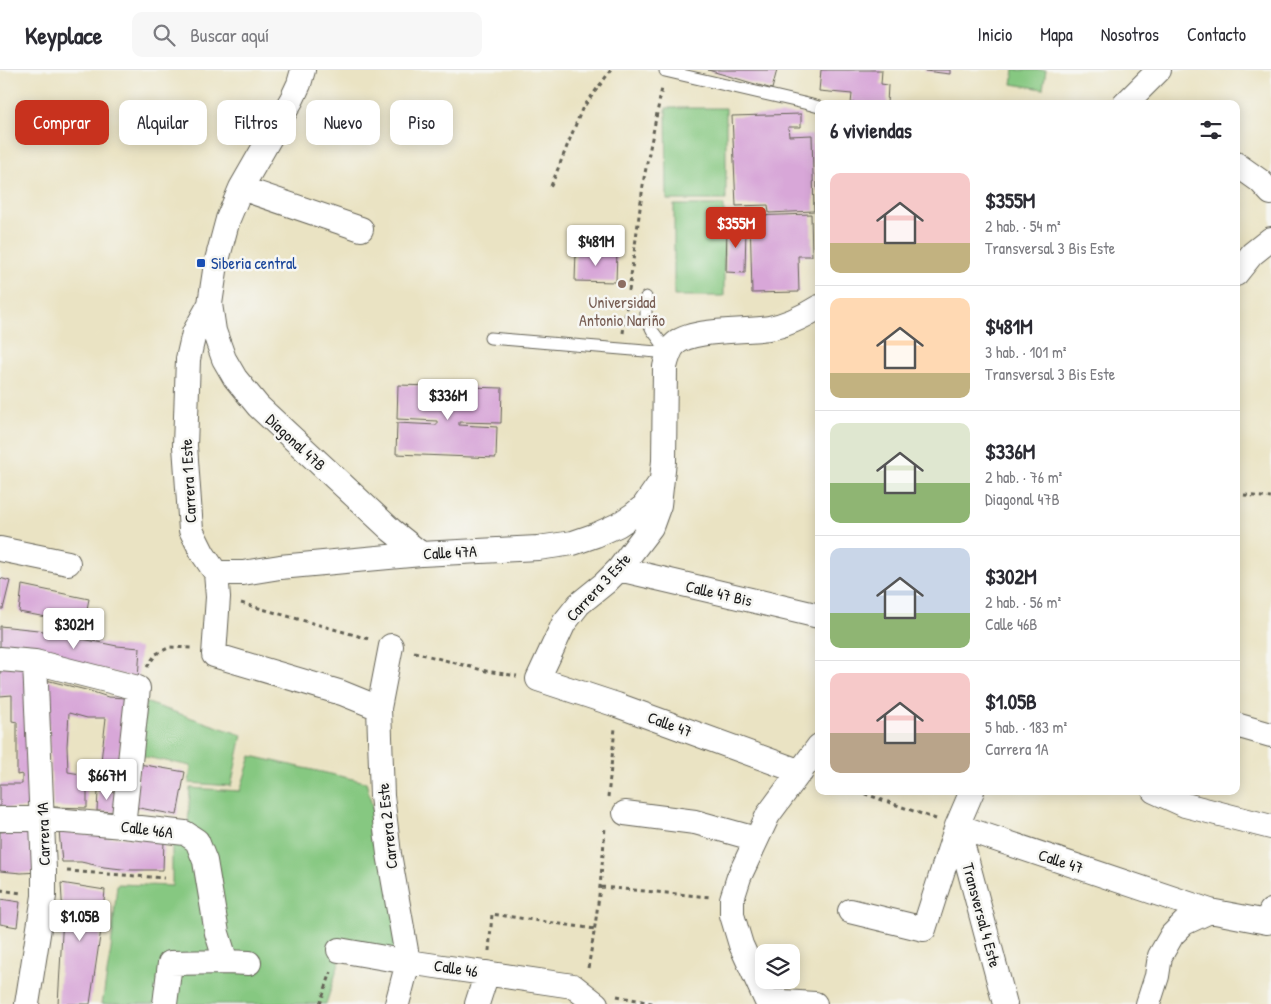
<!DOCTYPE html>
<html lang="es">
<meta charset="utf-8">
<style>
:root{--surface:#fff;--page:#f7f7f7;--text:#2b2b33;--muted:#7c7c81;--line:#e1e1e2;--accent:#c8321e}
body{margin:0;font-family:"Patrick Hand",sans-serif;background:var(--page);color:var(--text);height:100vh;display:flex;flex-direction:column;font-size:19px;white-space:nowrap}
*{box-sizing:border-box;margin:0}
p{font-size:16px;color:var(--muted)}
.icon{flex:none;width:28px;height:28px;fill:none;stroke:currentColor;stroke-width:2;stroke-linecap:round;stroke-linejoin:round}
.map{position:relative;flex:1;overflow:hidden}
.drawer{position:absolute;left:815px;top:30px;width:425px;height:695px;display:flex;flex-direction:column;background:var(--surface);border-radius:10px;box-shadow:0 2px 12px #0003}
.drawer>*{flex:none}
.top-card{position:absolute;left:15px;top:30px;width:475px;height:45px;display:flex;gap:10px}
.buttons{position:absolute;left:755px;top:874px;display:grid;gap:10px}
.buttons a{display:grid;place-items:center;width:45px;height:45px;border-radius:10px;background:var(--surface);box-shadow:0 2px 12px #0003;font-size:25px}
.price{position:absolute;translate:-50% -42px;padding:0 11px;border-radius:5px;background:#fff;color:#222;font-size:16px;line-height:32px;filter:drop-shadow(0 1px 2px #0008)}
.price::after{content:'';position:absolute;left:50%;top:30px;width:15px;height:11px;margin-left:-8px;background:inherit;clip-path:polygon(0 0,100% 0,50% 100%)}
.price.on{background:var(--accent);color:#fff}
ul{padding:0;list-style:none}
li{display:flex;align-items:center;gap:15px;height:125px;padding:0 15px}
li+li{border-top:1px solid var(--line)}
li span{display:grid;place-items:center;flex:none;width:140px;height:100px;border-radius:10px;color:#555}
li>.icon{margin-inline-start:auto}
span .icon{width:60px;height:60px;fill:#fffc;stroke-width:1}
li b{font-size:21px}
h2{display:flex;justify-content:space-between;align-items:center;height:60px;padding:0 15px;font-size:21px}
.tag{padding:0 18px;border-radius:10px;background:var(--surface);box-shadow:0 2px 12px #0003;font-size:18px;line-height:45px}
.tag.on{background:var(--accent);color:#fff}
header{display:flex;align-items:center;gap:30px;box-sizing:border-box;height:70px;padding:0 25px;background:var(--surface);border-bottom:1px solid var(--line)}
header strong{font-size:24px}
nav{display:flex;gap:28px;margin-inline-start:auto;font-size:18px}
.search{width:350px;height:45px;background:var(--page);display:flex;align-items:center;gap:12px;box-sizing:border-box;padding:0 18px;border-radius:10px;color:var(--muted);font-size:19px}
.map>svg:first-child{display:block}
.green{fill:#86c881;stroke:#51724e}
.building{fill:#d8a7d8}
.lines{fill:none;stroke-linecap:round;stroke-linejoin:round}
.lane-casing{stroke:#646256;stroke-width:13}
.street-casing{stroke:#646256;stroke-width:26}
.path{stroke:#646256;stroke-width:3;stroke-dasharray:4 4;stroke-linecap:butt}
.lane{stroke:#fff;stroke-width:11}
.street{stroke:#fff;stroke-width:24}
.transit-dot{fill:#1a4fb4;stroke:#f6f6f2;stroke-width:2}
.education-dot{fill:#8d6e63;stroke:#f6f6f2;stroke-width:2}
.labels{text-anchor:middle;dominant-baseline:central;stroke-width:5;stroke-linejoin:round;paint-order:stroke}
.transit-label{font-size:16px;fill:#164399;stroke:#f6f6f2;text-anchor:start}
.education-label{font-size:16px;fill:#785e54;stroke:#f6f6f2}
.street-label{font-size:16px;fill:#1c1c1c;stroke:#f6f6f2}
</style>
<header>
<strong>Keyplace</strong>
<div class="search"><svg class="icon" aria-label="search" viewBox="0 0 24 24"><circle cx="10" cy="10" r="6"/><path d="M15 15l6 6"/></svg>Buscar aquí</div>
<nav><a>Inicio</a><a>Mapa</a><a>Nosotros</a><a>Contacto</a></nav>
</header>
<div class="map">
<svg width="1271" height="934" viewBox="0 0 1271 934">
<rect width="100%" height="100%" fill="#f6f6f2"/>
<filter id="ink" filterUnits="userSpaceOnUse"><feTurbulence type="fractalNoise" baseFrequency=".02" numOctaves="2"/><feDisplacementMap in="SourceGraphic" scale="10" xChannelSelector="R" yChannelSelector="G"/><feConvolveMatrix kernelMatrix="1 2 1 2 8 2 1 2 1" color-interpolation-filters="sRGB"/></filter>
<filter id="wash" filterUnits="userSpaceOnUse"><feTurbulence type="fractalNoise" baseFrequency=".0096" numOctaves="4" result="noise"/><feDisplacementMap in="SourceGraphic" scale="20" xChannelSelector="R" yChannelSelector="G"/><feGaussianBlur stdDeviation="1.12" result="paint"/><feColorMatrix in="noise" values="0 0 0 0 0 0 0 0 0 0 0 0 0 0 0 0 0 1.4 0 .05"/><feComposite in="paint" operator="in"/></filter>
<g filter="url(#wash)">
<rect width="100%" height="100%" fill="#eae3c3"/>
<path class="green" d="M1014,0H1046L1043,19L1012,14Z
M666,38H726V130H667Z
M674,135H724V226H674Z
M145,632L242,665L231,716L189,713L191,696L141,686Z
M251,686L366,712L409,884L346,872L326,934H102L111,879L117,814L172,816V774H187L190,718L240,721Z"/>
<g id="blocks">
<path class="building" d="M708,0H777L772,19Z
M821,0H882L881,14L888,15L887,34L851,33L852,24L819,21Z
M925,0H950V4L925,1Z
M801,44V57H788L789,66L812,65L814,141L769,143L768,135L736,136L732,46Z
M819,74V121H817L816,81Z
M811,144L812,186H798L799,222L752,223L750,146Z
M727,156H746L745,203L726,202Z
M576,181L617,182L616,212L575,211Z
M398,315L502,318L501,353L459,352V355L497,357L496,388L396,384L397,353L437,355V351L397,349Z
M0,508L10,511L3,539H0Z
M22,515L89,529L84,554L19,542Z
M0,556L38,560L117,576L140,578L138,609L64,589L36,580L0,578Z
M0,595L28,597L36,738H0V714H22V704L17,705V652L12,651V625L0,626Z
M46,610L90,621L108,627L126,628L116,718L98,717L106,648H87L69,643L67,676L68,702L87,705V738L53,737Z
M139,694L185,702L177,745L134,737Z
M98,721L117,722L116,742L97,741Z
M39,759L40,802L21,803L0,801V762Z
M59,761L106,767L164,770L163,800H131L104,797L81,792H62Z
M61,813L105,820L102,853L90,934H58L63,846Z
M0,829L20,832L17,857L0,854Z"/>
</g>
</g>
<g filter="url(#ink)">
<use href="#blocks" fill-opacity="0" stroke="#646256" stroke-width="1"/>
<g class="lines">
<g class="lane-casing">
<path id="lane" d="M666,0L665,1L808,34L819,37
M490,268L669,283L652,260L646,247V227"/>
</g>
<g class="street-casing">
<path id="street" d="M303,0L299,14L292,29L241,118L228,149L216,194L210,234L214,261L224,289L235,308L258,336L391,460L421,484
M1125,34L1159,0
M1236,94L1260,111L1271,123
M241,118L361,159
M1236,204L1252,184L1271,169
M210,234L194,263L188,289L185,376L191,460L203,484L216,503L218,527L214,585L342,623L379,638
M0,479L68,493
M619,499L819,546
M216,503H243L280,497L421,484L538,478L573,473L596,465L618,455L633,445L644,436L658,416
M391,576L379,638L382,726L389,784L408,892L397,934
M0,589L35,592L138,618L123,756
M1236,655L1271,665
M801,702L617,635L538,609L564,553L579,534L605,513L619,499L651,457L659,435L664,391L665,297C667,289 669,281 674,275C690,258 745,262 769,258C787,255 803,247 819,237
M1154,721L1185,735L1271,757
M625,743L695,752L756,769
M0,749H42L123,756L185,763L197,771L205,791L217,863L226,892
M957,756L1210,841L1267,852L1271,841
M957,756L964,780L1005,934
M850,841L924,859L957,756L972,721
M339,880L408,892L573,916L596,934
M767,931L815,934
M27,934L44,826V800L35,592
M165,934L170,893L226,892L249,893
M477,934L487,903
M768,934L741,875L732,845V829L739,807L768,745L819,676
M1148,934L1157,906L1160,886L1172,865L1184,853L1210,841"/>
</g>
<path class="path" d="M551,116L582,39L611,0
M629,221L644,108L662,18
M623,263L627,235
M1236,424L1271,428
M241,533L369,569
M414,582L486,601L517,606
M147,597L156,584L170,577L192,578
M857,721L936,749
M608,727L615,658
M67,801L164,808
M601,817L710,827
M0,820L21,823
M489,881L492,844L595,859
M588,898C597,850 602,804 605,756
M617,926L656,934
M320,934L331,902"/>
<use href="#lane" class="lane"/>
<use href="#street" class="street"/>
</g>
</g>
<rect class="transit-dot" x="196" y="188" width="10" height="10" rx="2.5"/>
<circle class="education-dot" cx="622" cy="214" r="5"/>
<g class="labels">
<g class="transit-label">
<text x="211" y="193">Siberia central</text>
</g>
<g class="education-label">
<text x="622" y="232">Universidad<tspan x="622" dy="18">Antonio Nariño</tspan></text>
</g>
<g class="street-label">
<text transform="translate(296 372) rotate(43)">Diagonal 47B</text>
<text transform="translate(188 411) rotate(-93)">Carrera 1 Este</text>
<text transform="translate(450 482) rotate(-3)">Calle 47A</text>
<text transform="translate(598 517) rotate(-47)">Carrera 3 Este</text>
<text transform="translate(719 523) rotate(13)">Calle 47 Bis</text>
<text transform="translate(670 654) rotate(20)">Calle 47</text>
<text transform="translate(387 756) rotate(-96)">Carrera 2 Este</text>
<text transform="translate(147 759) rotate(7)">Calle 46A</text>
<text transform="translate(43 764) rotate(-92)">Carrera 1A</text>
<text transform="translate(1061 791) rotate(18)">Calle 47</text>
<text transform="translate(982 845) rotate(75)">Transversal 4 Este</text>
<text transform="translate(456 898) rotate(8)">Calle 46</text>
</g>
</g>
</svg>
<div class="buttons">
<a><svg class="icon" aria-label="layers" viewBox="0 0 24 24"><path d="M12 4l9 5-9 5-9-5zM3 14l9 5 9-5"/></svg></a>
</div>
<b class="price on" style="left:736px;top:179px">$355M</b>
<b class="price" style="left:596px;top:197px">$481M</b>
<b class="price" style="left:448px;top:351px">$336M</b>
<b class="price" style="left:74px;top:580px">$302M</b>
<b class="price" style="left:107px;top:731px">$667M</b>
<b class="price" style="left:80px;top:872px">$1.05B</b>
<div class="top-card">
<a class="tag on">Comprar</a>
<a class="tag">Alquilar</a>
<a class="tag">Filtros</a>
<a class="tag">Nuevo</a>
<a class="tag">Piso</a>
</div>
<section class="drawer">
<h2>6 viviendas<svg class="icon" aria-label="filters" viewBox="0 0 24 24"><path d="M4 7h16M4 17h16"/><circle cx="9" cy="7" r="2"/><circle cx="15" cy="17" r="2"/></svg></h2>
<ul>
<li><span style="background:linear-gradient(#f6c9c9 70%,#c2b280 0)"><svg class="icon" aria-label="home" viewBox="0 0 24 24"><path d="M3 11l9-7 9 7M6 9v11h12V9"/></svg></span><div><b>$355M</b><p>2 hab. · 54 m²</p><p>Transversal 3 Bis Este</p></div></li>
<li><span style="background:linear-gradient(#ffd9b3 75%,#c2b280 0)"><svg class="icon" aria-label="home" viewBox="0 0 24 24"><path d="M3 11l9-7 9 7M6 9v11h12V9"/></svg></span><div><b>$481M</b><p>3 hab. · 101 m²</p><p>Transversal 3 Bis Este</p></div></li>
<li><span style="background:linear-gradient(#dfe7d0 60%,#8fb573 0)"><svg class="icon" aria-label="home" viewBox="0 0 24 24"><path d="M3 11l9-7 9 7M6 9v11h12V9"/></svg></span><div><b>$336M</b><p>2 hab. · 76 m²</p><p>Diagonal 47B</p></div></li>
<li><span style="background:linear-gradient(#c9d6e8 65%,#8fb573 0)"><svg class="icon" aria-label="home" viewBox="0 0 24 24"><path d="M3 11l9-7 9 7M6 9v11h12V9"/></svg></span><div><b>$302M</b><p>2 hab. · 56 m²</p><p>Calle 46B</p></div></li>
<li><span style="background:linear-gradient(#f6c9c9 60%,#b9a48a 0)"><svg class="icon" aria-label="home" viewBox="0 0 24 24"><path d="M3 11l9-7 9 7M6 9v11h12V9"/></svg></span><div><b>$1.05B</b><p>5 hab. · 183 m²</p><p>Carrera 1A</p></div></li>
</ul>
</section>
</div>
